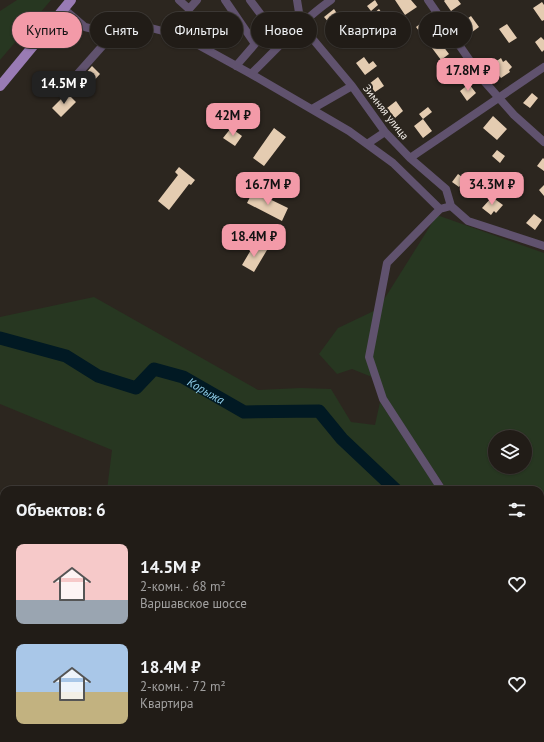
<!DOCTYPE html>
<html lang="ru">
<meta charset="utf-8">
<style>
:root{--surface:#211c17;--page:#292520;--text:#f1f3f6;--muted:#a2a1a1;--line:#3e3a36;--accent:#f39aa8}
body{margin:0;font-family:"PT Sans",sans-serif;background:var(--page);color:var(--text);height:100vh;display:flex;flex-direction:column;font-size:15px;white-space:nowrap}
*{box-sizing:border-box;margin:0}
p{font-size:13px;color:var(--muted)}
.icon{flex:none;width:22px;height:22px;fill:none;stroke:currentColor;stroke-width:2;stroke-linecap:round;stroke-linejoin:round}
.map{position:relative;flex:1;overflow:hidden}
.details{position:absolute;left:0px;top:486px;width:544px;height:256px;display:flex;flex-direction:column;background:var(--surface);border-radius:12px 12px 0 0;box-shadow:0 1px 3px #0004,0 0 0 1px var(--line)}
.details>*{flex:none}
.hud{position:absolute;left:12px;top:12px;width:520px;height:36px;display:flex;gap:8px}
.buttons{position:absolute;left:488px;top:430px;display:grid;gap:8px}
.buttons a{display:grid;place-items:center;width:44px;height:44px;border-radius:50%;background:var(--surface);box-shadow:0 1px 3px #0004,0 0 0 1px var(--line);font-size:20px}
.price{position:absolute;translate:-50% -34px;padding:0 9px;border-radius:8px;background:var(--accent);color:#111;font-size:13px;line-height:26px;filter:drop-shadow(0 1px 2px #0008)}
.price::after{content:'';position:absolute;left:50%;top:24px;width:12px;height:9px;margin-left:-6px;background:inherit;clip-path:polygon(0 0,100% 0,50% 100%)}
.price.current{background:#222;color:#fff}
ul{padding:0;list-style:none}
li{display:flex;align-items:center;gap:12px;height:100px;padding:0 16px}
li span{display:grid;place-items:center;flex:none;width:112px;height:80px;border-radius:8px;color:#555}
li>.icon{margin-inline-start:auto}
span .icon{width:48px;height:48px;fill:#fffc;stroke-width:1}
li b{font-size:17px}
h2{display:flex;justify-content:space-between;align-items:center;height:48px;padding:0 16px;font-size:17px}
.tag{padding:0 14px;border-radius:18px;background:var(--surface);box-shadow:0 1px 3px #0004,0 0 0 1px var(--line);font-size:14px;line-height:36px}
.tag.current{background:var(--accent);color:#111}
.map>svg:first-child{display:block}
.green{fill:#273721;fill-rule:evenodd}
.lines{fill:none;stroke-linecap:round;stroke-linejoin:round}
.river{stroke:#011923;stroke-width:13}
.building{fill:#e4ccb1}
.path{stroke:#817b75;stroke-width:1.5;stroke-dasharray:2 2;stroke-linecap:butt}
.minor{stroke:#60526e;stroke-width:8}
.major{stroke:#997bb4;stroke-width:10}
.labels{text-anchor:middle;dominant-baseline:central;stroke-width:4;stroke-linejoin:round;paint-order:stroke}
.street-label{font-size:11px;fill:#f3eee9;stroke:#2c261f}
.water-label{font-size:12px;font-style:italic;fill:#91d0ec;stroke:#2c261f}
</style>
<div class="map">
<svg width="544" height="742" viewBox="0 0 544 742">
<rect width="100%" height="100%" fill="#2c261f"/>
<path class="green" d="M17,0H51L0,60V11Z
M437,215L544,253V722L540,713V490H447L372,377L352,369L337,374L319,354L338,328L378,309ZM495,437H525V467H495Z
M94,297L258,390L301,388L331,389L351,422L375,425L380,402L417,457L437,490H107L112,450L0,404V317Z
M4,689V738H161L159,742H0V694Z
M167,738H529L527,742H165Z"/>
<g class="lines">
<g class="river">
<path id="s1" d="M0,338L66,356L98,376L136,388L154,369L183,377L244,412L319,411L342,439L396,490"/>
<path d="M540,644L544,649"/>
</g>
</g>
<path class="building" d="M375,0L378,5L371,11L367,6Z
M395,0H411L417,7L405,15Z
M445,0H458L461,4L451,11L444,1Z
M542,2L544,5V20L542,21L533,8Z
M334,9L340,18L331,25L324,17Z
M379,9L384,16L378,21L373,14Z
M471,16L479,27L468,35L460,24Z
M425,20L431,29L422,35L416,27Z
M507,24L517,38L509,43L499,29Z
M350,30L357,40L347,47L340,38Z
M541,37L544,40V50L542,52L535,42Z
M440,42L449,54L441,60L432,48Z
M364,57L369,64L373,61L377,66L365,75L356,63Z
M501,58L503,62L506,60L512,67L509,70L510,72L501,78L491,65Z
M451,59L463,75L457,80L455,77L451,79L441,66Z
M92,66L100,74L81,95L73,88Z
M378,77L384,86L375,92L369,84Z
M469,84L476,93L467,101L460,91Z
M67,93L76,102L61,117L52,108Z
M532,93L538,98L530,108L523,103Z
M396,101L403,111L395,118L387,108Z
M428,107L432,112L423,119L419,114Z
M493,116L507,129L497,140L483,128Z
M423,119L432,131L423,138L414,126Z
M231,128L242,136L235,146L223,138Z
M274,128L286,137L264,166L253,158Z
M497,150L505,156L500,163L492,156Z
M543,158L544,159V171L537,166Z
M179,167L195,180L191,185L189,184L169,210L158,201L178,175L175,172Z
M458,174L465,179L459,187L452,182Z
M544,185V196L539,190Z
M253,191L288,208L282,221L247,203Z
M492,197L503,205L496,213L494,211L491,215L482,208Z
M534,214L542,220L535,230L526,223Z
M255,243L267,250L254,272L242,265Z"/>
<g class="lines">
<path class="path" d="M540,677L544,684"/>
<path class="minor" d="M179,0L189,9L197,0
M225,0L255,44
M297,0L301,25L352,86L385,132L410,158L446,189L451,206L468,221L544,246
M428,0L484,81L514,115L544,142
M64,9L85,27L101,31L151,28L182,36L251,74L349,131L393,163L440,209L451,206
M236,66L255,44L271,28L250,0
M251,74C277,49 301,21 331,0
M66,87L105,43L101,31
M312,109L352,86
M367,144L385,132
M410,158L544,67
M440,209L387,263L369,357L383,399L442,490
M540,738V742
M205,742L208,738
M289,742L292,738
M374,742L375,738
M454,742L455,738"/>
<path class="major" d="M0,86L71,0"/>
</g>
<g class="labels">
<g class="street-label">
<text transform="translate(386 112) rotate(52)">Зимняя улица</text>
</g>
<g class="water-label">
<text stroke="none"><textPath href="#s1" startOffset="229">Корыжа</textPath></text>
</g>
</g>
</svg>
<div class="buttons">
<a><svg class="icon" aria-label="layers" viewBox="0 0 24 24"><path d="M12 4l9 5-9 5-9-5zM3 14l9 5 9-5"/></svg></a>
</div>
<b class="price" style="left:468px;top:92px">17.8M ₽</b>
<b class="price current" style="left:64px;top:105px">14.5M ₽</b>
<b class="price" style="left:233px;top:137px">42M ₽</b>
<b class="price" style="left:268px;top:206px">16.7M ₽</b>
<b class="price" style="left:492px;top:206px">34.3M ₽</b>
<b class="price" style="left:254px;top:258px">18.4M ₽</b>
<div class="hud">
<a class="tag current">Купить</a>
<a class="tag">Снять</a>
<a class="tag">Фильтры</a>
<a class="tag">Новое</a>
<a class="tag">Квартира</a>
<a class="tag">Дом</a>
</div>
<section class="details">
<h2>Объектов: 6<svg class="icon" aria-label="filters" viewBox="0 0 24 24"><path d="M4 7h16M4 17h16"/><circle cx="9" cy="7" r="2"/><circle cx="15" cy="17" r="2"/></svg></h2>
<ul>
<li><span style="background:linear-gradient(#f6c9c9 70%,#9aa5b1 0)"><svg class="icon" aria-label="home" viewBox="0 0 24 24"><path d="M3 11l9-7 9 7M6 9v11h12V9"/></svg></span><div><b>14.5M ₽</b><p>2-комн. · 68 m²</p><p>Варшавское шоссе</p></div><svg class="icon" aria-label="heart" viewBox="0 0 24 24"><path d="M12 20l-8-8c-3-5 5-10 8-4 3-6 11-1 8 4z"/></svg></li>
<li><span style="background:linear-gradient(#a9c7e8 60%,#c2b280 0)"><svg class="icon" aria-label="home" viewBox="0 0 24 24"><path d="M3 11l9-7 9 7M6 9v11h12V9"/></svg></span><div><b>18.4M ₽</b><p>2-комн. · 72 m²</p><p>Квартира</p></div><svg class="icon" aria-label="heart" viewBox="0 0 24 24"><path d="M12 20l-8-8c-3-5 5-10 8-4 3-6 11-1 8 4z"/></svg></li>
</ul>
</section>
</div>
